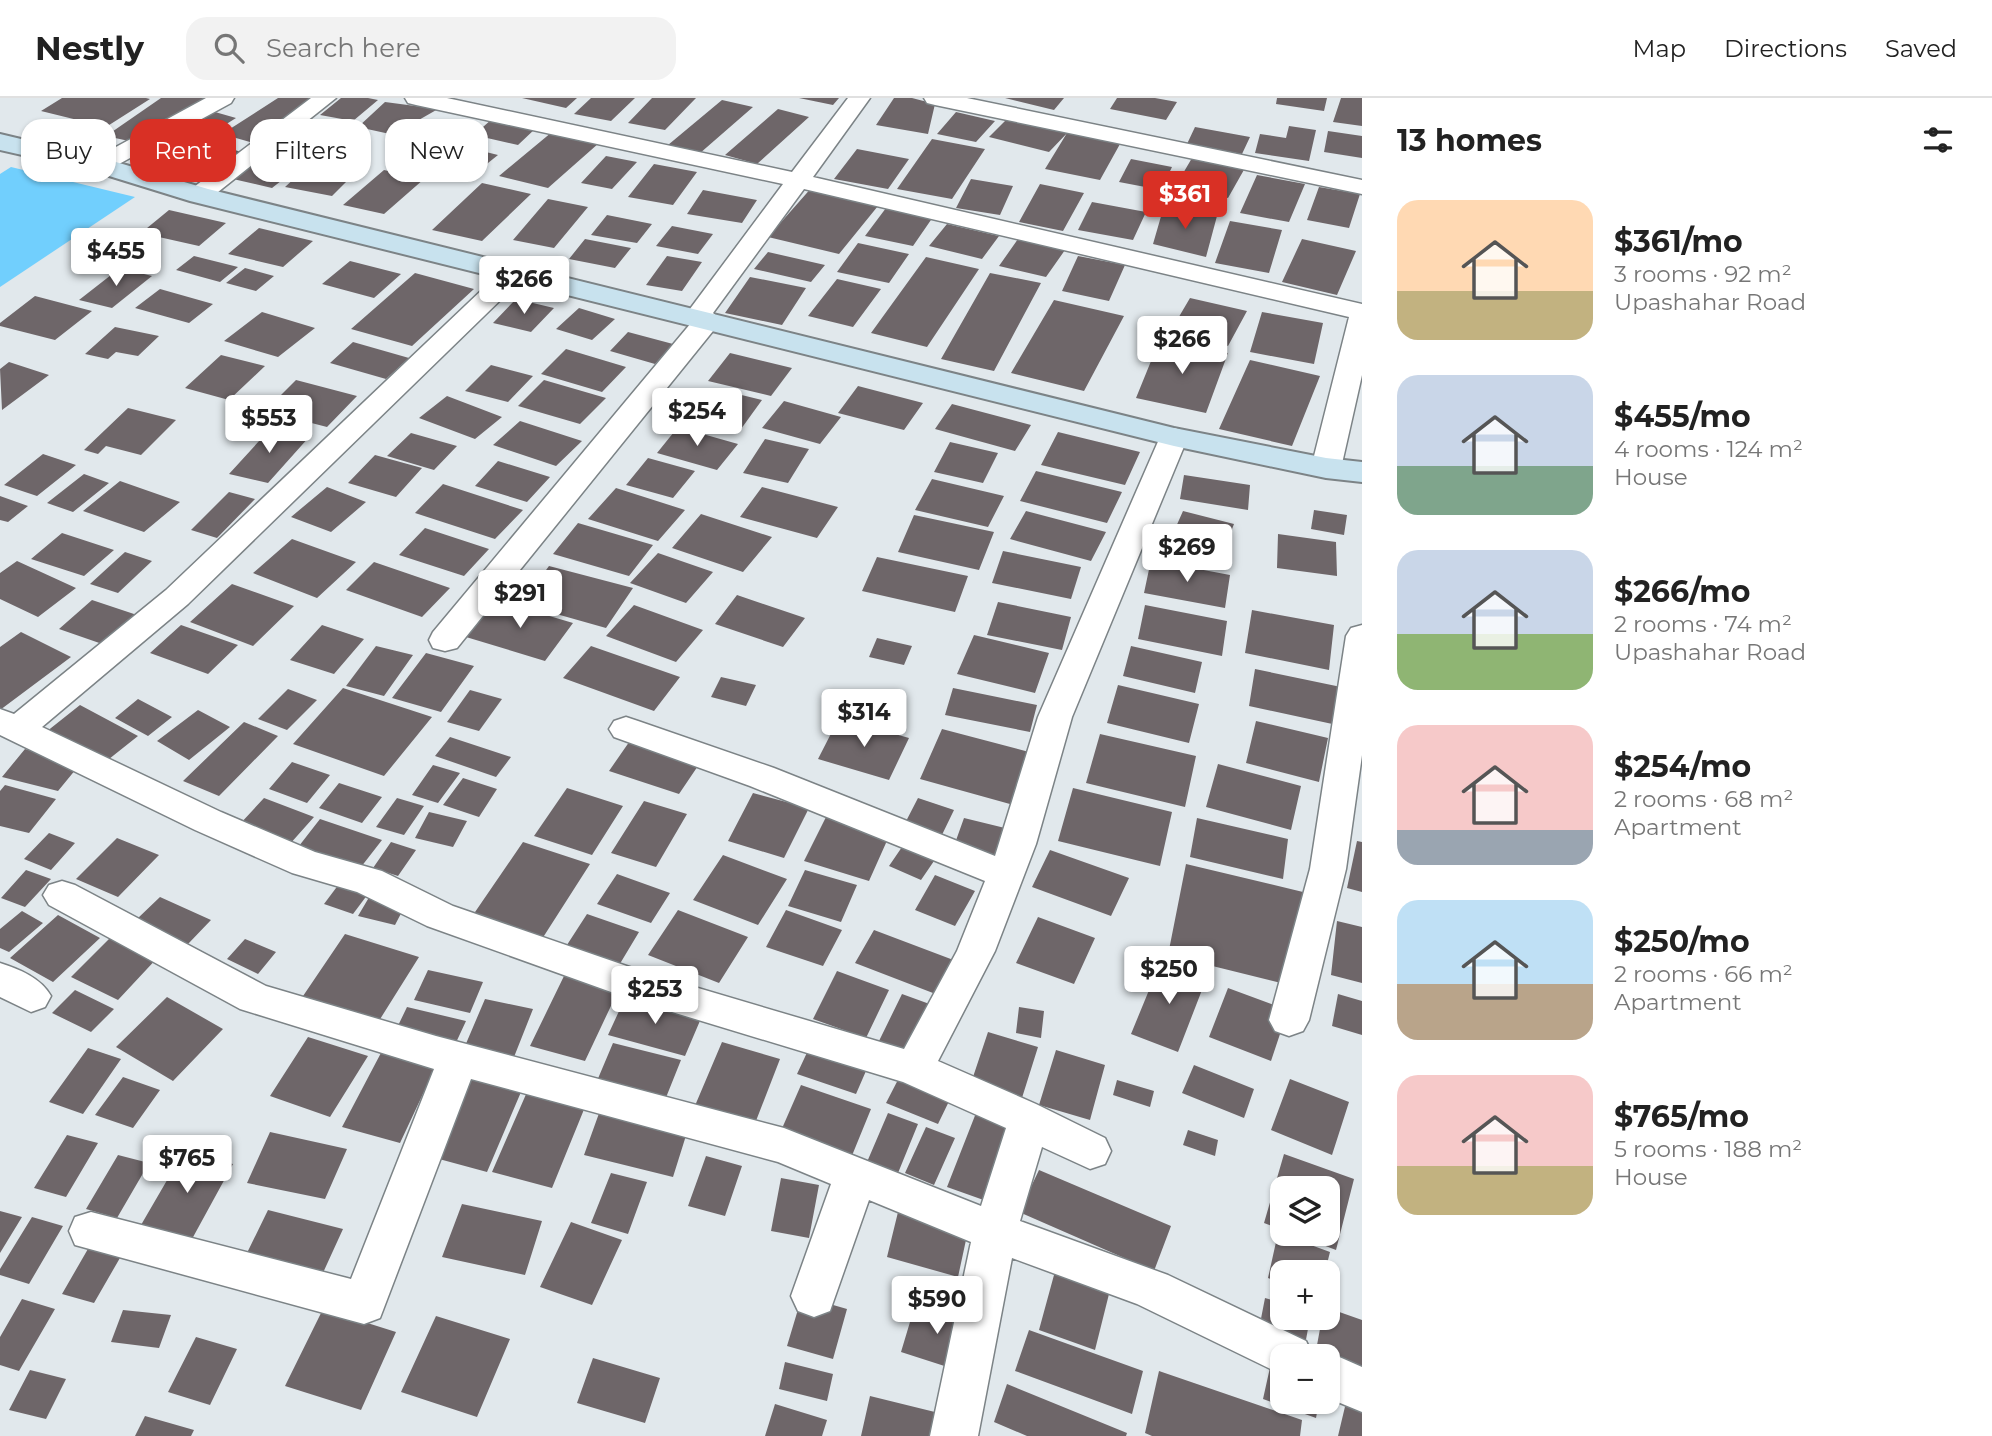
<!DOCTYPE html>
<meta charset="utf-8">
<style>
:root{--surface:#fff;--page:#f2f2f2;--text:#222;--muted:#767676;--line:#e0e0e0;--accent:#d93025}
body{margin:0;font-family:Montserrat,sans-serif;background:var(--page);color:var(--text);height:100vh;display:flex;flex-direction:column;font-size:26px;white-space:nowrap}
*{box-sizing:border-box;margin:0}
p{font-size:23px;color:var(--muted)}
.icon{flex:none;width:38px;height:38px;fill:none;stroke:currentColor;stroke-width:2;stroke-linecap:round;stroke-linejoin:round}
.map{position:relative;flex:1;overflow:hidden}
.drawer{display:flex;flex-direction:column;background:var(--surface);width:630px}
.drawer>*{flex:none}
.top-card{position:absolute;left:21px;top:21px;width:665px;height:63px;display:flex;gap:14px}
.tools{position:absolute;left:1270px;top:1078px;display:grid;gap:14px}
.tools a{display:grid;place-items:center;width:70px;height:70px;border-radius:14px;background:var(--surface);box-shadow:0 2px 5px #0004;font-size:35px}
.price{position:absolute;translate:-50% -60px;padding:0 16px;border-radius:7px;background:#fff;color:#222;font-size:23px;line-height:46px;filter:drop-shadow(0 2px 4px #0008)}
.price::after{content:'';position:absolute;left:50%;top:42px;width:21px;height:16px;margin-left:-10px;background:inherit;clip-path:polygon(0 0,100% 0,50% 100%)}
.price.current{background:var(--accent);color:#fff}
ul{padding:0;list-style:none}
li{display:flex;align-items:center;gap:21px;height:175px;padding:0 35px}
li span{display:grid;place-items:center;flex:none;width:196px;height:140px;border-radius:21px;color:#555}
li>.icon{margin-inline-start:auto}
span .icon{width:84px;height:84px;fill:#fffc;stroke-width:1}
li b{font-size:30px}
h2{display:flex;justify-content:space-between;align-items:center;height:84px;padding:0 35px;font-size:30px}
.chip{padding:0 24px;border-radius:21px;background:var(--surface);box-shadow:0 2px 5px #0004;font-size:24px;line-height:63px}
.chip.current{background:var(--accent);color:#fff}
header{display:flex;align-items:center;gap:42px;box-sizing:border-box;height:98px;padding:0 35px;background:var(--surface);border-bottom:2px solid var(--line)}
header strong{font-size:33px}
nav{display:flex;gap:38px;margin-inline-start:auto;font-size:24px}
.search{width:490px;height:63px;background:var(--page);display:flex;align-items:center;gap:18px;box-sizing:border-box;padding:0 24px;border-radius:21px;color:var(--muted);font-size:26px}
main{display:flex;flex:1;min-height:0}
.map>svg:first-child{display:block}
.green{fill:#71cffd}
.building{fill:#6e6669}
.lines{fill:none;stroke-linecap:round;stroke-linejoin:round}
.street-casing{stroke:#7c8386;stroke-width:3}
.secondary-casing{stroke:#7c8386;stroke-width:4}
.street{fill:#fff;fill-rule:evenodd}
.secondary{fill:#c8e2ee;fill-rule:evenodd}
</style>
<header>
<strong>Nestly</strong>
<div class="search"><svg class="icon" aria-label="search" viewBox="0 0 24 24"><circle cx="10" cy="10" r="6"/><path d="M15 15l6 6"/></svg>Search here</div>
<nav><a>Map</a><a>Directions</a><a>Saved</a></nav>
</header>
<main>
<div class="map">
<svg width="1362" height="1338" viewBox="0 0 1362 1338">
<rect width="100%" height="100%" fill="#e1e8ec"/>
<path class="green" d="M11,69L135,99L0,189V76Z"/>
<path class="building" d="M62,0H146L150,1L106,29L41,13Z
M161,0H204L138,45L106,38Z
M278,0H318L250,44L222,36Z
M341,0H368L378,2L353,23L320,17Z
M522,0H577L566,10Z
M591,0H635L611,23L574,16Z
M652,0H696L665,32L628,25Z
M799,0H839L833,7Z
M894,0H912L935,6L928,36L876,27Z
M1005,0H1064L1054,12Z
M1117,0H1155L1177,4L1166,22L1110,11Z
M1277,0H1327L1324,13L1276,6Z
M1341,0H1362V28L1333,24Z
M722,2L753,9L699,56L668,47Z
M385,4L438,11L410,27L399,38L358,29Z
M778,11L809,19L757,66L725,57Z
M215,14L236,20L201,42L180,35Z
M956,14L995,23L976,44L937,36Z
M1012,16L1071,31L1049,54L989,39Z
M492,21L536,30L518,47L474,37Z
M1289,28L1316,32L1309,63L1255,55L1260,36L1286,40Z
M1195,29L1250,39L1242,56L1187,46Z
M1328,33L1362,38V60L1324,54Z
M552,34L599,45L548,90L499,78Z
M1067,35L1120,46L1100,82L1045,71Z
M160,39L205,47L179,69L134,61Z
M932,41L985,51L952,101L897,91Z
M276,48L314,57L272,90L233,81Z
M226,49L247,56L212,79L189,72Z
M466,49L498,57L478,73L446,64Z
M857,51L909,61L888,91L834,81Z
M606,58L637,64L612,91L581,85Z
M1192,60L1245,70L1228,100L1175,89Z
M1131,61L1172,69L1161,92L1119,84Z
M654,66L697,74L673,107L628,99Z
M309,67L355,75L332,98L285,89Z
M384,72L424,81L384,116L343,107Z
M1257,77L1305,86L1289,124L1240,115Z
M971,81L1013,88L1000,117L956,110Z
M482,85L531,96L482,143L432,132Z
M1040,86L1084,95L1063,133L1019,124Z
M813,88L882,103L839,156L768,139Z
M1319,89L1360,96L1349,130L1307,122Z
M703,92L757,102L742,125L687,116Z
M548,101L588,109L554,150L513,142Z
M1092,104L1146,114L1133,142L1078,132Z
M1164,108L1217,118L1206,159L1153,146Z
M886,110L933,119L913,148L865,138Z
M169,112L226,125L199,148L141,135Z
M607,117L652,126L637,145L591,137Z
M1230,123L1282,132L1269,175L1215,165Z
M947,126L999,138L982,161L929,148Z
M672,128L713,136L698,156L656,148Z
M259,130L313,143L283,169L228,156Z
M585,141L631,150L615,170L569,161Z
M1018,141L1065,152L1046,179L999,168Z
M1302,141L1356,153L1337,197L1282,184Z
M858,145L909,156L889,185L837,174Z
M768,154L825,167L811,184L754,171Z
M194,158L238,169L220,184L176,172Z
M667,158L702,164L682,193L646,187Z
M1078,158L1125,167L1109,203L1062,193Z
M926,159L979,171L927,249L871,235Z
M350,163L401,176L374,200L322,186Z
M120,170L152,178L112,210L79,202Z
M245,170L274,178L256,193L226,185Z
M415,175L474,191L412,248L351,231Z
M990,175L1041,185L994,273L941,261Z
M750,179L806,190L782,227L725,215Z
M837,181L881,191L853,229L808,218Z
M160,191L213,206L189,225L135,210Z
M35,198L92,213L55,242L0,228V225Z
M1190,200L1247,213L1228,248L1170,234Z
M516,201L554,210L531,234L493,225Z
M1054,202L1124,218L1084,293L1011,275Z
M579,210L615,221L592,242L556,231Z
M262,214L315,230L278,259L224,243Z
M1262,214L1323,225L1314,266L1250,254Z
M115,229L159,238L138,258L116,254L108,261L85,256Z
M628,234L673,246L655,266L610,253Z
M1160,241L1228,255L1206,315L1136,300Z
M353,244L409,260L386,281L330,265Z
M566,251L626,269L602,294L541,276Z
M730,255L792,270L771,298L708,283Z
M221,257L265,268L229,302L185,290Z
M1250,262L1320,278L1292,348L1219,331Z
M9,264L49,277L2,312L0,271Z
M491,267L533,278L508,304L465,293Z
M296,282L357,298L327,329L265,313Z
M544,282L606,300L580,326L518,308Z
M858,288L923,305L904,332L838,315Z
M717,291L762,302L741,331L695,319Z
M447,298L502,319L475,341L419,320Z
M784,303L841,319L820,346L762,330Z
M952,306L1031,327L1015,353L935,331Z
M128,310L176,322L141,357L106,348L98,356L84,352Z
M520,323L582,343L556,368L493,347Z
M678,329L738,346L717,372L657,355Z
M271,330L310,338L268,385L229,376Z
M1058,334L1140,354L1125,387L1041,367Z
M411,335L457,348L434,372L387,358Z
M765,341L809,351L788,385L743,375Z
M950,344L998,355L983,385L934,374Z
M43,356L76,367L37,398L4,387Z
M375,357L422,370L396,399L348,385Z
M648,360L695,373L673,400L626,387Z
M498,363L550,379L527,404L475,388Z
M1036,373L1122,394L1107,425L1020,403Z
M84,376L109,385L73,414L47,405Z
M1184,377L1250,387L1248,412L1180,401Z
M932,381L1004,398L988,429L915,412Z
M120,383L180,404L144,434L83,413Z
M443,386L523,412L495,441L415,415Z
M327,389L366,404L331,434L291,419Z
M762,389L838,409L817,440L740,419Z
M616,390L685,412L658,443L588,421Z
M229,394L255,401L217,440L191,432Z
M0,398L28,408L8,424L0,422Z
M1314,412L1347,417L1344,437L1311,431Z
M1026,413L1106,434L1091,463L1010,441Z
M1183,413L1234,426L1223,454L1171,440Z
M701,416L772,439L743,474L672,450Z
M914,417L994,434L979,472L898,454Z
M578,425L653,447L629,478L553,456Z
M425,430L489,451L464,478L399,457Z
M62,435L114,452L84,478L31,461Z
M1278,436L1336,444L1337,478L1277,470Z
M292,441L356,464L317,500L253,475Z
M1003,453L1081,469L1071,501L992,485Z
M125,454L152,463L118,495L90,486Z
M658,455L713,474L686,505L630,485Z
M877,459L968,478L955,514L862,493Z
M1151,462L1230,477L1225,510L1144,495Z
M17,463L76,490L38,519L0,501V475Z
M374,464L450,490L422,519L346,492Z
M549,468L633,490L606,530L521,506Z
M232,486L294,508L253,548L190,524Z
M737,497L805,520L783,549L715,526Z
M92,502L140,518L108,548L59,531Z
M495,502L573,525L545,563L466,539Z
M998,504L1071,519L1062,552L987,537Z
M634,507L703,532L676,564L606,538Z
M1145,507L1227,523L1222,558L1138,541Z
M1252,512L1334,527L1329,572L1245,555Z
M181,527L238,547L208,576L150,555Z
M322,527L364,541L334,576L290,562Z
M21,534L71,559L0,612V549Z
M974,537L1049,555L1035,595L957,576Z
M877,540L912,548L904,567L869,559Z
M376,548L413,557L384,598L346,588Z
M591,548L680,579L654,613L563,580Z
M1131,548L1202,564L1195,595L1123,578Z
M426,555L474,568L441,614L392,600Z
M1255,571L1341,589L1337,627L1249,608Z
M721,579L756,587L746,608L711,599Z
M1118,587L1199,606L1189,645L1107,625Z
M343,590L432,619L384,678L293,646Z
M953,590L1037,607L1030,634L945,617Z
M288,591L317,602L287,632L258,621Z
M470,592L502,601L479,633L447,624Z
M138,601L172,619L148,638L115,620Z
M80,607L138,638L104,665L46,634Z
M198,612L230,629L189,662L157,643Z
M839,620L909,640L889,682L818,661Z
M1256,623L1328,640L1319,684L1246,665Z
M244,624L278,638L219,698L183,683Z
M942,631L1044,658L1024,710L920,681Z
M1100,636L1196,658L1185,709L1086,685Z
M634,637L704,659L679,696L609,673Z
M450,639L511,659L496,679L435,658Z
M25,651L81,665L58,693L2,679Z
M292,664L330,677L307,705L269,691Z
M1218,666L1301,688L1291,732L1206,709Z
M433,667L460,675L438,705L412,697Z
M463,680L497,691L479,719L443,707Z
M339,685L382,699L362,725L319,710Z
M5,687L56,701L29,735L0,728V693Z
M567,690L623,708L592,757L534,738Z
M1073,690L1172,714L1160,768L1058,743Z
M753,695L809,710L784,760L728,743Z
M264,700L314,719L289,747L239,727Z
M397,700L424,708L404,737L376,729Z
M918,700L954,712L939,743L902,731Z
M644,703L687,716L656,769L611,755Z
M831,709L894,727L869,783L804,763Z
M429,714L467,723L453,749L415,740Z
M964,720L1009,731L1000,759L954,748Z
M1197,720L1288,741L1283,781L1190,759Z
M320,721L382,742L361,769L299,748Z
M49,735L75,745L51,772L24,761Z
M117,740L159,757L118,799L76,781Z
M1357,743L1362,744V794L1347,790Z
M391,744L416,752L398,778L373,770Z
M523,744L590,766L542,841L473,817Z
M902,749L934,763L921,782L889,768Z
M1050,752L1129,780L1111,818L1032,789Z
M723,757L787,781L758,827L693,802Z
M1186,766L1303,794L1289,887L1168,857Z
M26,772L51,781L25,809L1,800Z
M805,772L857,787L841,824L788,808Z
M617,776L670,795L651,825L597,806Z
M935,777L975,793L955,828L915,812Z
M345,778L374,788L353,816L324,806Z
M371,796L407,804L395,827L358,818Z
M160,799L211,822L188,846L137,821Z
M678,812L748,839L719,885L648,857Z
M786,812L842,832L823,868L766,849Z
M22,813L43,825L9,854L0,850V831Z
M587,816L639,834L618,869L565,850Z
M58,817L100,840L53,884L10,860Z
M1038,819L1095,840L1074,886L1016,865Z
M1337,823L1362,829V885L1331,877Z
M874,832L964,866L946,900L855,865Z
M114,836L160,857L118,902L71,879Z
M345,836L419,859L377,926L301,901Z
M245,841L276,854L258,876L227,861Z
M1161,863L1207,879L1178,954L1131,936Z
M428,872L483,884L470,915L414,902Z
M837,873L889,892L866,940L813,921Z
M564,878L618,893L585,963L530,948Z
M1228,890L1288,912L1271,963L1209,939Z
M75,892L114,911L91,934L52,915Z
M902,896L957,916L935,964L879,943Z
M1338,896L1362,903V937L1332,928Z
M626,898L702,918L685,958L608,937Z
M167,899L223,931L173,983L116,949Z
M485,901L533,911L514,959L465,948Z
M407,909L466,923L453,951L394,936Z
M1019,909L1044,913L1041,940L1016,935Z
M988,934L1038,949L1021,1003L970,988Z
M308,939L368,958L330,1019L270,998Z
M722,944L780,961L754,1028L694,1010Z
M613,945L681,962L663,1007L594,990Z
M811,946L869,966L856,996L797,976Z
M88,950L121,961L83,1016L49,1004Z
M1056,952L1105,967L1090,1022L1039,1007Z
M382,953L437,966L400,1045L342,1029Z
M1194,967L1254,991L1244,1020L1182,995Z
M902,974L953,995L938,1026L886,1005Z
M123,979L160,992L133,1030L95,1017Z
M465,979L521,994L487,1074L428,1058Z
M1290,981L1349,1004L1332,1057L1271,1032Z
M1117,982L1154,993L1150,1009L1113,997Z
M801,987L871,1011L851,1060L780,1035Z
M527,994L585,1009L552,1090L492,1074Z
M602,1007L689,1028L673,1079L584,1057Z
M888,1015L918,1026L898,1075L867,1064Z
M976,1015L1020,1030L992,1105L947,1089Z
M926,1029L955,1040L934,1087L905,1075Z
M1188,1032L1218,1042L1215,1058L1183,1047Z
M270,1034L347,1051L325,1101L247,1085Z
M67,1037L98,1045L66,1099L34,1090Z
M184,1053L233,1066L192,1141L141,1127Z
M1284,1056L1354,1081L1336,1152L1294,1136H1328V1090H1283V1132L1264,1125Z
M118,1057L149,1065L117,1120L86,1111Z
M706,1058L742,1068L725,1118L688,1108Z
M1039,1072L1171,1128L1154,1173L1019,1114Z
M611,1075L647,1084L628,1136L591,1125Z
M781,1080L819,1087L809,1140L771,1133Z
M462,1106L542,1123L525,1177L442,1159Z
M899,1110L969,1128L958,1179L887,1159Z
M268,1112L343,1131L322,1177L246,1157Z
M0,1113L22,1119L0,1155Z
M32,1119L63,1128L29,1186L0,1177V1171Z
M571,1124L622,1142L592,1207L540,1189Z
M1278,1135L1330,1154L1325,1174H1283V1186L1268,1180Z
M96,1137L128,1146L94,1205L62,1196Z
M1057,1166L1112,1184L1095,1252L1039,1232Z
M802,1198L847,1211L833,1261L787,1248Z
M1265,1200L1283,1205V1220H1310L1305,1247L1259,1231Z
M22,1201L55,1211L19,1273L0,1267V1239Z
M916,1204L973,1222L960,1273L901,1254Z
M1328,1210L1362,1222V1276L1328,1258H1315L1322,1220H1328Z
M323,1211L396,1234L361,1312L285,1288Z
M123,1212L171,1217L159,1250L111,1244Z
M436,1218L510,1241L477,1319L401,1294Z
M1029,1232L1143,1273L1132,1316L1015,1273Z
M196,1239L237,1251L210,1307L168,1294Z
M593,1260L660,1280L645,1325L577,1305Z
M785,1264L833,1276L827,1303L779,1291Z
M1271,1265L1283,1269V1304H1319L1316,1320L1263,1301Z
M30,1272L66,1281L46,1321L9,1312Z
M1159,1273L1302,1322L1300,1338H1152L1145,1335Z
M1007,1286L1127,1335L1126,1338H1027L994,1324Z
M1348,1296L1362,1301V1338H1338Z
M870,1298L943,1316L938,1338H861Z
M775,1306L827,1322L822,1338H765Z
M145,1318L194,1332L191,1338H135Z"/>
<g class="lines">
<g class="street-casing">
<path id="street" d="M206,0H234L231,5L108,72H92L88,67L92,62Z
M311,0H336L208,102L199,104L190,102L187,97L190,92Z
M405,0H447L792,74L848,0H870L813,79L1362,206V277L1341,370L1336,376L1326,379L1316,376L1311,370L1349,219L804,91L713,215L721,222L717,228L457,550L445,553L433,550L429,542L433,534L691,225L684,219L783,86L416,7L408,5Z
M924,0H967L1362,82V96L935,7L927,5Z
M515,166L524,169L528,174L524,179L188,506L42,629L221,714L315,754L382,773L453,808L644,874L904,951L957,853L985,783L750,688L614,639L609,631L614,623L626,619L638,623L774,670L995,758L1038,619L1160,339L1164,333L1174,330L1184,333L1188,339L1072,619L1036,746L995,853L938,963L1036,1006L1105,1040L1111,1053L1105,1066L1090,1071L1042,1049L1020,1123L1168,1177L1306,1243L1313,1258H1283V1277L1137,1206L1012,1160L978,1338H930L971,1144L869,1102L830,1213L814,1219L798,1213L791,1198L831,1086L778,1064L471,981L380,1220L364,1226L75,1147L69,1133L75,1119L91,1114L351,1181L434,971L240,911L49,807L43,797L49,787L62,783L75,787L266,888L436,938L784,1030L981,1108L1006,1030L903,984L639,904L427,828L357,794L292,775L195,732L0,637V611L14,616L166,492L506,169Z
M1362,527V657L1346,771L1309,922L1303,933L1289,938L1275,933L1269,922L1310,771L1346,538L1351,530Z
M0,865C19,871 41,880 51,898L45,909L31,914L0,899Z
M1328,1254L1362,1269V1314L1328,1300V1258H1317Z"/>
</g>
<g class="secondary-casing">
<path id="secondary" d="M0,36L109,62L208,91L1174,330L1326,360L1362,364V384L1326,380L1174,348L190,103L93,73L0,52Z"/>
</g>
<use href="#street" class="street"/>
<use href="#secondary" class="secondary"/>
</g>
</svg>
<div class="tools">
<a><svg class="icon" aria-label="layers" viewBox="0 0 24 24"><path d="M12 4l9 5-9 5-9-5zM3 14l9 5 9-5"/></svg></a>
<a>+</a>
<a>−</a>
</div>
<b class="price current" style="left:1185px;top:133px">$361</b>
<b class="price" style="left:116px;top:190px">$455</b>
<b class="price" style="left:524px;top:218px">$266</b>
<b class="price" style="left:1182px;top:278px">$266</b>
<b class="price" style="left:697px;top:350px">$254</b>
<b class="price" style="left:269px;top:357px">$553</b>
<b class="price" style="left:1187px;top:486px">$269</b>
<b class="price" style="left:520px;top:532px">$291</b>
<b class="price" style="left:864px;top:651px">$314</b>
<b class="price" style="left:1169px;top:908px">$250</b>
<b class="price" style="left:655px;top:928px">$253</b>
<b class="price" style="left:187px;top:1097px">$765</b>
<b class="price" style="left:937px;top:1238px">$590</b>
<div class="top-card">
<a class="chip">Buy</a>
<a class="chip current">Rent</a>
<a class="chip">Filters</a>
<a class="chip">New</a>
</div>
</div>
<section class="drawer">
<h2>13 homes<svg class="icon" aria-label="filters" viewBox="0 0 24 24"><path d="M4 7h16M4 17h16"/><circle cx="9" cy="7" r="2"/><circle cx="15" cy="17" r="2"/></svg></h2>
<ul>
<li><span style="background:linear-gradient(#ffd9b3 65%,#c2b280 0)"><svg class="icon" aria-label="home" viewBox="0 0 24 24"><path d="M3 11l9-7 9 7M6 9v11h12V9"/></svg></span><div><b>$361/mo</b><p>3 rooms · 92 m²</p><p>Upashahar Road</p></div></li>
<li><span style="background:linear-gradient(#c9d6e8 65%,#7fa58c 0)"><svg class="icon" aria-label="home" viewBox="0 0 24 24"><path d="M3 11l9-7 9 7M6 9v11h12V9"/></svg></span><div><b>$455/mo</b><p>4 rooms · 124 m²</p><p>House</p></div></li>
<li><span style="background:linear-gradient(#c9d6e8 60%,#8fb573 0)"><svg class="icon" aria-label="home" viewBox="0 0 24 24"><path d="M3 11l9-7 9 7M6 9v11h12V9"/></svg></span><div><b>$266/mo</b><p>2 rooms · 74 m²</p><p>Upashahar Road</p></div></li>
<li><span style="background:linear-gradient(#f6c9c9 75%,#9aa5b1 0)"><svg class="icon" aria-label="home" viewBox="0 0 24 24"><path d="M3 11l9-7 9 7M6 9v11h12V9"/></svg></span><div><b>$254/mo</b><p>2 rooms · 68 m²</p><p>Apartment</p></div></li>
<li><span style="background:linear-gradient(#bfe0f5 60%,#b9a48a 0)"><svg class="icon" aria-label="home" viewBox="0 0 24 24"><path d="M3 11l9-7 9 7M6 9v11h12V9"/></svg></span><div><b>$250/mo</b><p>2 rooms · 66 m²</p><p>Apartment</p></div></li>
<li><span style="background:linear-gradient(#f6c9c9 65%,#c2b280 0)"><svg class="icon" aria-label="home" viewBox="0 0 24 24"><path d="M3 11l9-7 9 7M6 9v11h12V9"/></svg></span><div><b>$765/mo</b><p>5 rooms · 188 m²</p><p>House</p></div></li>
</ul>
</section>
</main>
